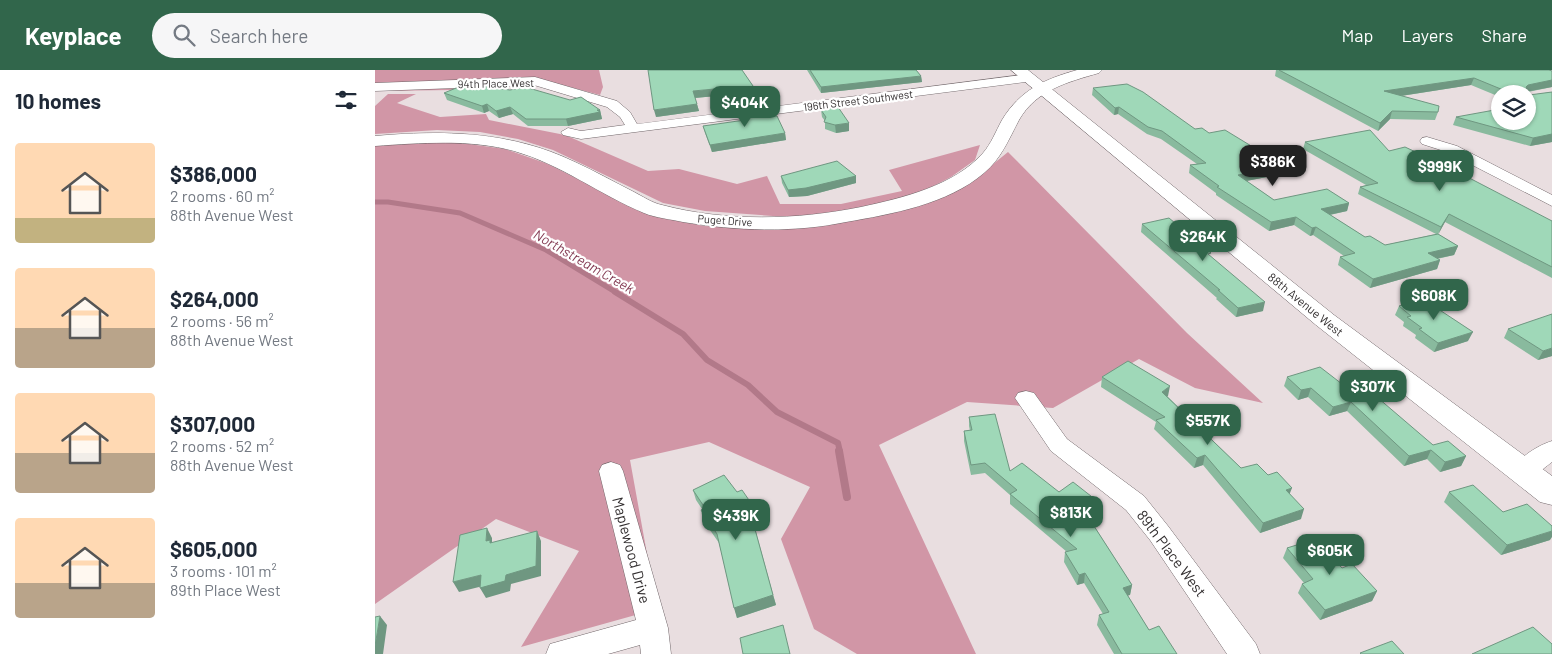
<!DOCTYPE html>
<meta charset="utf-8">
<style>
:root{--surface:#fff;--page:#f6f6f7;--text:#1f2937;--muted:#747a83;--accent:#31664b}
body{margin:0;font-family:Barlow,sans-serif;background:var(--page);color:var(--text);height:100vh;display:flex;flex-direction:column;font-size:19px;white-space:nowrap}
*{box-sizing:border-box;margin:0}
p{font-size:16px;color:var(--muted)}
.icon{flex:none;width:28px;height:28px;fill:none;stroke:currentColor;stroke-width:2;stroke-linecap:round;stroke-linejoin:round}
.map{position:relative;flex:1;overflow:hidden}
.sheet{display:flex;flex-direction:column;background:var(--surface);width:375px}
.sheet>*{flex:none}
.controls{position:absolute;left:1116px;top:15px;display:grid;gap:10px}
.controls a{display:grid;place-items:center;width:45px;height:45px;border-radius:50%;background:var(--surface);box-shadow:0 1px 4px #0004;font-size:25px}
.price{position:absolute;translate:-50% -42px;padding:0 11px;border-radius:10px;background:var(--accent);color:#fff;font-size:16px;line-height:32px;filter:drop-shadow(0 1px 2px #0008)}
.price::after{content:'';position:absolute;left:50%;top:30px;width:15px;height:11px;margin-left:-8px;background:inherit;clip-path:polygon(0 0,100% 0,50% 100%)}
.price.on{background:#222;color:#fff}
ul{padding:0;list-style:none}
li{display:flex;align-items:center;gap:15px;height:125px;padding:0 15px}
li span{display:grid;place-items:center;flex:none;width:140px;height:100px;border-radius:5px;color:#555}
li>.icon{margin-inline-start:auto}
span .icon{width:60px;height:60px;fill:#fffc;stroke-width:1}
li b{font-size:21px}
h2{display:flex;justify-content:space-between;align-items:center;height:60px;padding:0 15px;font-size:21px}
header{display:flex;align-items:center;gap:30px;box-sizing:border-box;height:70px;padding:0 25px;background:var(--accent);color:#fff}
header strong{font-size:24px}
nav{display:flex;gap:28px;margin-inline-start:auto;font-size:18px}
.search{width:350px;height:45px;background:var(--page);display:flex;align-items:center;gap:12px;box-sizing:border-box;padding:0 18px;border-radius:28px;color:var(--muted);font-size:19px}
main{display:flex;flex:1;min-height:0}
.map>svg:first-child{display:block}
.forest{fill:#d196a6}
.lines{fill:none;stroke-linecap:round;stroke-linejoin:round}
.stream-far2{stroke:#b27989;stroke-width:5}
.stream-far1{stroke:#b27989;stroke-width:6}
.stream{stroke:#b27989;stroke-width:8}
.street-casing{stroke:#71676a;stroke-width:1}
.secondary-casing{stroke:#71676a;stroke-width:1}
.primary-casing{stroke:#71676a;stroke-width:1}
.street{fill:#fff;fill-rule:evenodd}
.secondary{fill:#fff;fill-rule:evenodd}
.primary{fill:#fff;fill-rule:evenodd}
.wall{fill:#89ba9e}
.shaded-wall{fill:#6f9781}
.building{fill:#9fd8b8;stroke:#6f9781}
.labels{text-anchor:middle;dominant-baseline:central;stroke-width:4.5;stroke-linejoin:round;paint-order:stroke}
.far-street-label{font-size:11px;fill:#332f30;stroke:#fff}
.street-label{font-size:12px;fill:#332f30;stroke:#fff}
.water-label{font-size:14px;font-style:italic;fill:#833a52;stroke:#fff}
.near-street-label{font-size:15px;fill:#332f30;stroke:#fff}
</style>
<header>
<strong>Keyplace</strong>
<div class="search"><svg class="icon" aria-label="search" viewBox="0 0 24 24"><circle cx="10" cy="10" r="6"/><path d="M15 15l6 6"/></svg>Search here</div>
<nav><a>Map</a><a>Layers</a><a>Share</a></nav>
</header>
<main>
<section class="sheet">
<h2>10 homes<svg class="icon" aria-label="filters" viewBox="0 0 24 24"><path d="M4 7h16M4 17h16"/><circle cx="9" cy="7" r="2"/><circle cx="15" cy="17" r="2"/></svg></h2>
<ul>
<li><span style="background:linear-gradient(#ffd9b3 75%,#c2b280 0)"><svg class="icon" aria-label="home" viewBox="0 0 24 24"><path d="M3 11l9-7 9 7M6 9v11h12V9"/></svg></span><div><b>$386,000</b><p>2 rooms · 60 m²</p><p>88th Avenue West</p></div></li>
<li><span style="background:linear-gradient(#ffd9b3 60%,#b9a48a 0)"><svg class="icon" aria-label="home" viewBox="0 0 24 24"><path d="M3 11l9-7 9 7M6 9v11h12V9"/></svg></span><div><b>$264,000</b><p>2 rooms · 56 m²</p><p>88th Avenue West</p></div></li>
<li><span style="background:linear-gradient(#ffd9b3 60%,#b9a48a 0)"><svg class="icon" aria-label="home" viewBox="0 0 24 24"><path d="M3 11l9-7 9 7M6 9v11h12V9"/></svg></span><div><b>$307,000</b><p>2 rooms · 52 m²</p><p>88th Avenue West</p></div></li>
<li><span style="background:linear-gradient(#ffd9b3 65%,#b9a48a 0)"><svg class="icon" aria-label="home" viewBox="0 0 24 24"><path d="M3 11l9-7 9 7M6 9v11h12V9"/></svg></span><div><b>$605,000</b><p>3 rooms · 101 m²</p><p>89th Place West</p></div></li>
</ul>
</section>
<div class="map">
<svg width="1177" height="584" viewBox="0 0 1177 584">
<rect width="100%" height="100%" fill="#e9dee0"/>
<path class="forest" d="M0,0H224L228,17L225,25L160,8L78,20L0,21Z
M13,24H41L22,33L65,47L111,44L114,50L190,65L273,101L304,99L362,114L392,106L405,134H466L527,121L514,100L605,75L600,90L576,107L545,123L513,132L467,143L412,147L330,141L288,133L178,80L143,69L105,62L62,60L0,64V36Z
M79,72L130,79L173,94L274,145L329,156L396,158L596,112L633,82L812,263L888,333L820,318L764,289L678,338L592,332L504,375L601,584H482L439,559L406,469L435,417L334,372L255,390L282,539L146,577L204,481L121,449L0,534V74Z"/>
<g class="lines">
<path class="stream-far2" d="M0,132H13L85,143L171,180L242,223"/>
<path class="stream-far1" d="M240,222L308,264L332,290L373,315L402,342L463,373L465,382"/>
<path class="stream" d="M464,381L472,427"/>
<g class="street-casing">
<path id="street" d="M654,4L660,8L658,11L206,69L188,65L186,62L193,58L206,61L250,55L245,47L232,37L159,15L0,21V13L160,7L242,31L255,42L262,54Z
M1052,67L1082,76L1177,125V136L1072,82L1047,74L1045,71L1047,68Z
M651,321L659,323L692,369L769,426L793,456L881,574L885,584H852L775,470L751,440L676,381L640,328L643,323Z
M1177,371V392C1165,401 1155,412 1139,407L1136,401C1143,388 1163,375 1177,371Z
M236,392L245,395L248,401L293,558L296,584H266L265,575L233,584H171L175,574L261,550L224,401L227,395Z"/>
</g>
<g class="secondary-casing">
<path id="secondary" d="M636,0H653L959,245L1177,406V435L1165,432L941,255Z"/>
</g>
<g class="primary-casing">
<path id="primary" d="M702,0H727L724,3C693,12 661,20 644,50C634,69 626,89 609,103C573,134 517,144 471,152C417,163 362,161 308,152C295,149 281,148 269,143C225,125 186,94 139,81C95,69 46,73 0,76V66C69,60 136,61 200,92C220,101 239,112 259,122C267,126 277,133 287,135C351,152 422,150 486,137C527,128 579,116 608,83C616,74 621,61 627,50C645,20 670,9 702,0Z"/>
</g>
<use href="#street" class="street"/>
<use href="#secondary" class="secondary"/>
<use href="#primary" class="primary"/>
</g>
<path class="wall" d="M367,0L387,29L388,36L361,40L352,25L320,28L324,41L281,47Z
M432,0H541L546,6L547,12L446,23Z
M901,0H1174L1177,1V17L1153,22L1154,25L1177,22V72L1155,76L1078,55L1081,47L1152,51V24H1125V27L1096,15L1026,26L1063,42L1060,50L1015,49L1003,61L900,6Z
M718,18L820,59L834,63L907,104L871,111L899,130L974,133L972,141L955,145L990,167L1010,175L1061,164L983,124L985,117L991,115L928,79L930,72L1014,81L1177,151V208L1070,152L1063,164L1083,176L1079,185L1062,189L1065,190L1062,199L995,218L963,195L965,187L969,186L938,165L935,166L919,155L894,161L841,125V123L814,103L815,95L822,94L786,69L772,64L743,44L739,45L717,25Z
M69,23L225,40L227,49L193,56H153L138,44L124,48L114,41L109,43L72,30Z
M446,40L474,61L461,63L450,59V51L447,47Z
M366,44L410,63L411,70L337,82L330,63L328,56L368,51Z
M406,106H481V113L432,126L414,127L407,113Z
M767,154L888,241L861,247L841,229L842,228L766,162Z
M1024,236L1093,271L1059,282L1040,268L1041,265L1028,256L1029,252L1020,245Z
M1133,259L1177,286L1163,290L1129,268Z
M727,307L793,326H792L866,398L893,405L915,424L926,449L885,463L828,395L819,398L779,359L781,352L726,317Z
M912,307L967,314L1058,375L1091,386L1086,396L1065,402L1052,389L1029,396L972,341L954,346L933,327L923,330L909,316Z
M594,347L635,401L684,422L721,430L720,440L712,445L757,515L755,525H752L774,560L802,584H739L722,555L724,545L728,544L709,513L702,515L689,492L690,482H692L635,434V425L610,403L596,405L589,371V361H595L594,356Z
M318,420L362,422L379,443L376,444L401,535L362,548L344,473L328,450L326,440L327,439L321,430Z
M1074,422L1128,442L1175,470L1126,485L1069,432Z
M912,478L967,498L1002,521L997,531L945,550L923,523L927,514L929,513L908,488Z"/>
<path class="shaded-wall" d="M546,6L547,12L446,23V17Z
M1099,8L1096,15L1006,29L1009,21Z
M1177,10V17L1150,22L1151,17L1153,15Z
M350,18L352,25L319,28L318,21Z
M387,29L388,36L361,40L360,33Z
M112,34L114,41L109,43L107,36Z
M322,34L324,41L281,47L279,40Z
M135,37L138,44L124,48L121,41Z
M744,37L743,44L739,45L740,38Z
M225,40L227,49L193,56L191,49Z
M1017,41L1015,49L1003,61L1005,53Z
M474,53V61L461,63L460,55Z
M410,63L411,70L337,82L335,75Z
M1177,64V72L1155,76L1158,68Z
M909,96L907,104L861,113L863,105Z
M481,106V113L432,126L414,127L413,120Z
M974,133L972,141L944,147L946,139Z
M1074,144L1070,152L1063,165L1066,157Z
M921,147L919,155L894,161L896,152Z
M941,157L938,165L935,166L937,158Z
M1083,176L1079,185L1050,191L1053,183Z
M1065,190L1062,199L995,218L998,209Z
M890,232L888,241L861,247L863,238Z
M1098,262L1093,271L1059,282L1063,273Z
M1177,278V286L1163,290L1168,281Z
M795,316L793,326L786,331L787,322Z
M936,318L933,327L923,330L926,320Z
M976,332L972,341L954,346L958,337Z
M1056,380L1052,389L1029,396L1034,386Z
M830,385L828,395L819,398L822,388Z
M1091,386L1086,396L1065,402L1070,392Z
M917,418L913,428L911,420Z
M721,430L720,440L707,449L708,439Z
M376,433L379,443L374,446L371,436Z
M929,439L926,449L885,463L888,453Z
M112,458L117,468V473L120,480L111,471Z
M162,461L166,471V506L136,514L135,521L111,528L105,518L131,505Z
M1177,461V467L1175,470L1126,485L1132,475Z
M710,503L709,513L702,515L704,505Z
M106,505L112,515L84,522L78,512Z
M757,515L755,525L746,528L748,518Z
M1002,521L997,531L945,550L950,540Z
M398,525L401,535L362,548L359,538Z
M5,546L12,555L8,584H0V576Z"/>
<path class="building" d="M273,0H367L387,29L360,33L350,18L318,21L322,34L279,40Z
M435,0H541L546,6L446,17Z
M904,0H1174L1177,1V10L1153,15L1151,17L1154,25L1177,22V64L1158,68L1081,47L1125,39V51H1152V34L1159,32L1152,30V24H1138L1099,8L1009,21L1064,36L1063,42L1017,41L1005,53Z
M91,14L135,20L150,17L195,30L206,27L225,40H222L225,42L191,49H151L135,37L121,41L112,34L107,36L69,23Z
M752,14L768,22L820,59L827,58L834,63L850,60L909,96L863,105L899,130L952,119L974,133L946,139L990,167L995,166L1010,175L1063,164L1083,176L1053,183L1065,190L998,209L965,187L980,183L941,157L937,158L921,147L896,152L842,117L844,116L815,95L831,93L787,61L773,57L744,37L740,38L718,18Z
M463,37L474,53L460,55L449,52L451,47L446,40Z
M395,40L399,46H402L410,63L335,75L328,56L370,50L366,44Z
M995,60L1014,81L1030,77L1077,99L1177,151V197L1074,144L1066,157L985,117L1003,113L930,72Z
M462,91L481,106L431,118L413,120L406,106Z
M794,148L836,183L833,184L890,232L863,238L843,220H845L767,154Z
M1048,229L1098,262L1063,273L1044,259L1047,258L1032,247L1036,246L1024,236Z
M1177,244V278L1168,281L1133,259Z
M753,291L795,316L787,322L866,398L882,394L893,405L902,402L917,418L911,420L929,439L888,453L830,385L822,388L781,350L790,347L727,307Z
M945,297L967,314L982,310L1058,375L1073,371L1091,386L1070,392L1056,380L1034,386L976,332L958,337L936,318L926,320L912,307Z
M620,344L635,401L647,393L684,422L698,412L721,430L708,439L757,515L748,518L774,560L784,556L802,584H747L724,545L734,542L710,503L704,505L690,482L702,479L635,424L642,420L610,393L596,395L589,361L597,360L594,347Z
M349,405L362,422L367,420L376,433L371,436L375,441L398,525L359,538L342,464L326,440L330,438L318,420Z
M1098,415L1128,442L1152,434L1177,456V461L1132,475L1074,422Z
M112,458L111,471L115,470V473L162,461L161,496L131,505L130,511L105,518L106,505L78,512L85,465Z
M941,469L967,498L977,494L1002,521L950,540L927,514L938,509L912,478Z
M5,546L0,576V547Z
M408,555L415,584H368L365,568Z
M1158,557L1177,574V584H1097Z
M1017,571L1029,584H986L985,583Z"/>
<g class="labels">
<g class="far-street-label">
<text transform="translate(121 13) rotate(-1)">94th Place West</text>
<text transform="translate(483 30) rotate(-7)">196th Street Southwest</text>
<text transform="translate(350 150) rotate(4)">Puget Drive</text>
</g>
<g class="street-label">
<text transform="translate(931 234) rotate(39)">88th Avenue West</text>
</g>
<g class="water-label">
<text transform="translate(209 191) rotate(30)">Northstream Creek</text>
</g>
<g class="near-street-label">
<text transform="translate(257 480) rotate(75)">Maplewood Drive</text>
<text transform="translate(797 483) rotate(53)">89th Place West</text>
</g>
</g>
</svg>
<div class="controls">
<a><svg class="icon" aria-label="layers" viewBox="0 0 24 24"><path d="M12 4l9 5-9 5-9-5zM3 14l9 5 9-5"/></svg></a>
</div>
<b class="price" style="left:370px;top:58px">$404K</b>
<b class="price on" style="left:898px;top:117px">$386K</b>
<b class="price" style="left:1065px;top:122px">$999K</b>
<b class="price" style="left:828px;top:192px">$264K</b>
<b class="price" style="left:1059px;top:251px">$608K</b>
<b class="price" style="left:998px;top:342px">$307K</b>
<b class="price" style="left:833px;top:376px">$557K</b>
<b class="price" style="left:696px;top:468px">$813K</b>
<b class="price" style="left:361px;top:471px">$439K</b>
<b class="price" style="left:955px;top:506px">$605K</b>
</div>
</main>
